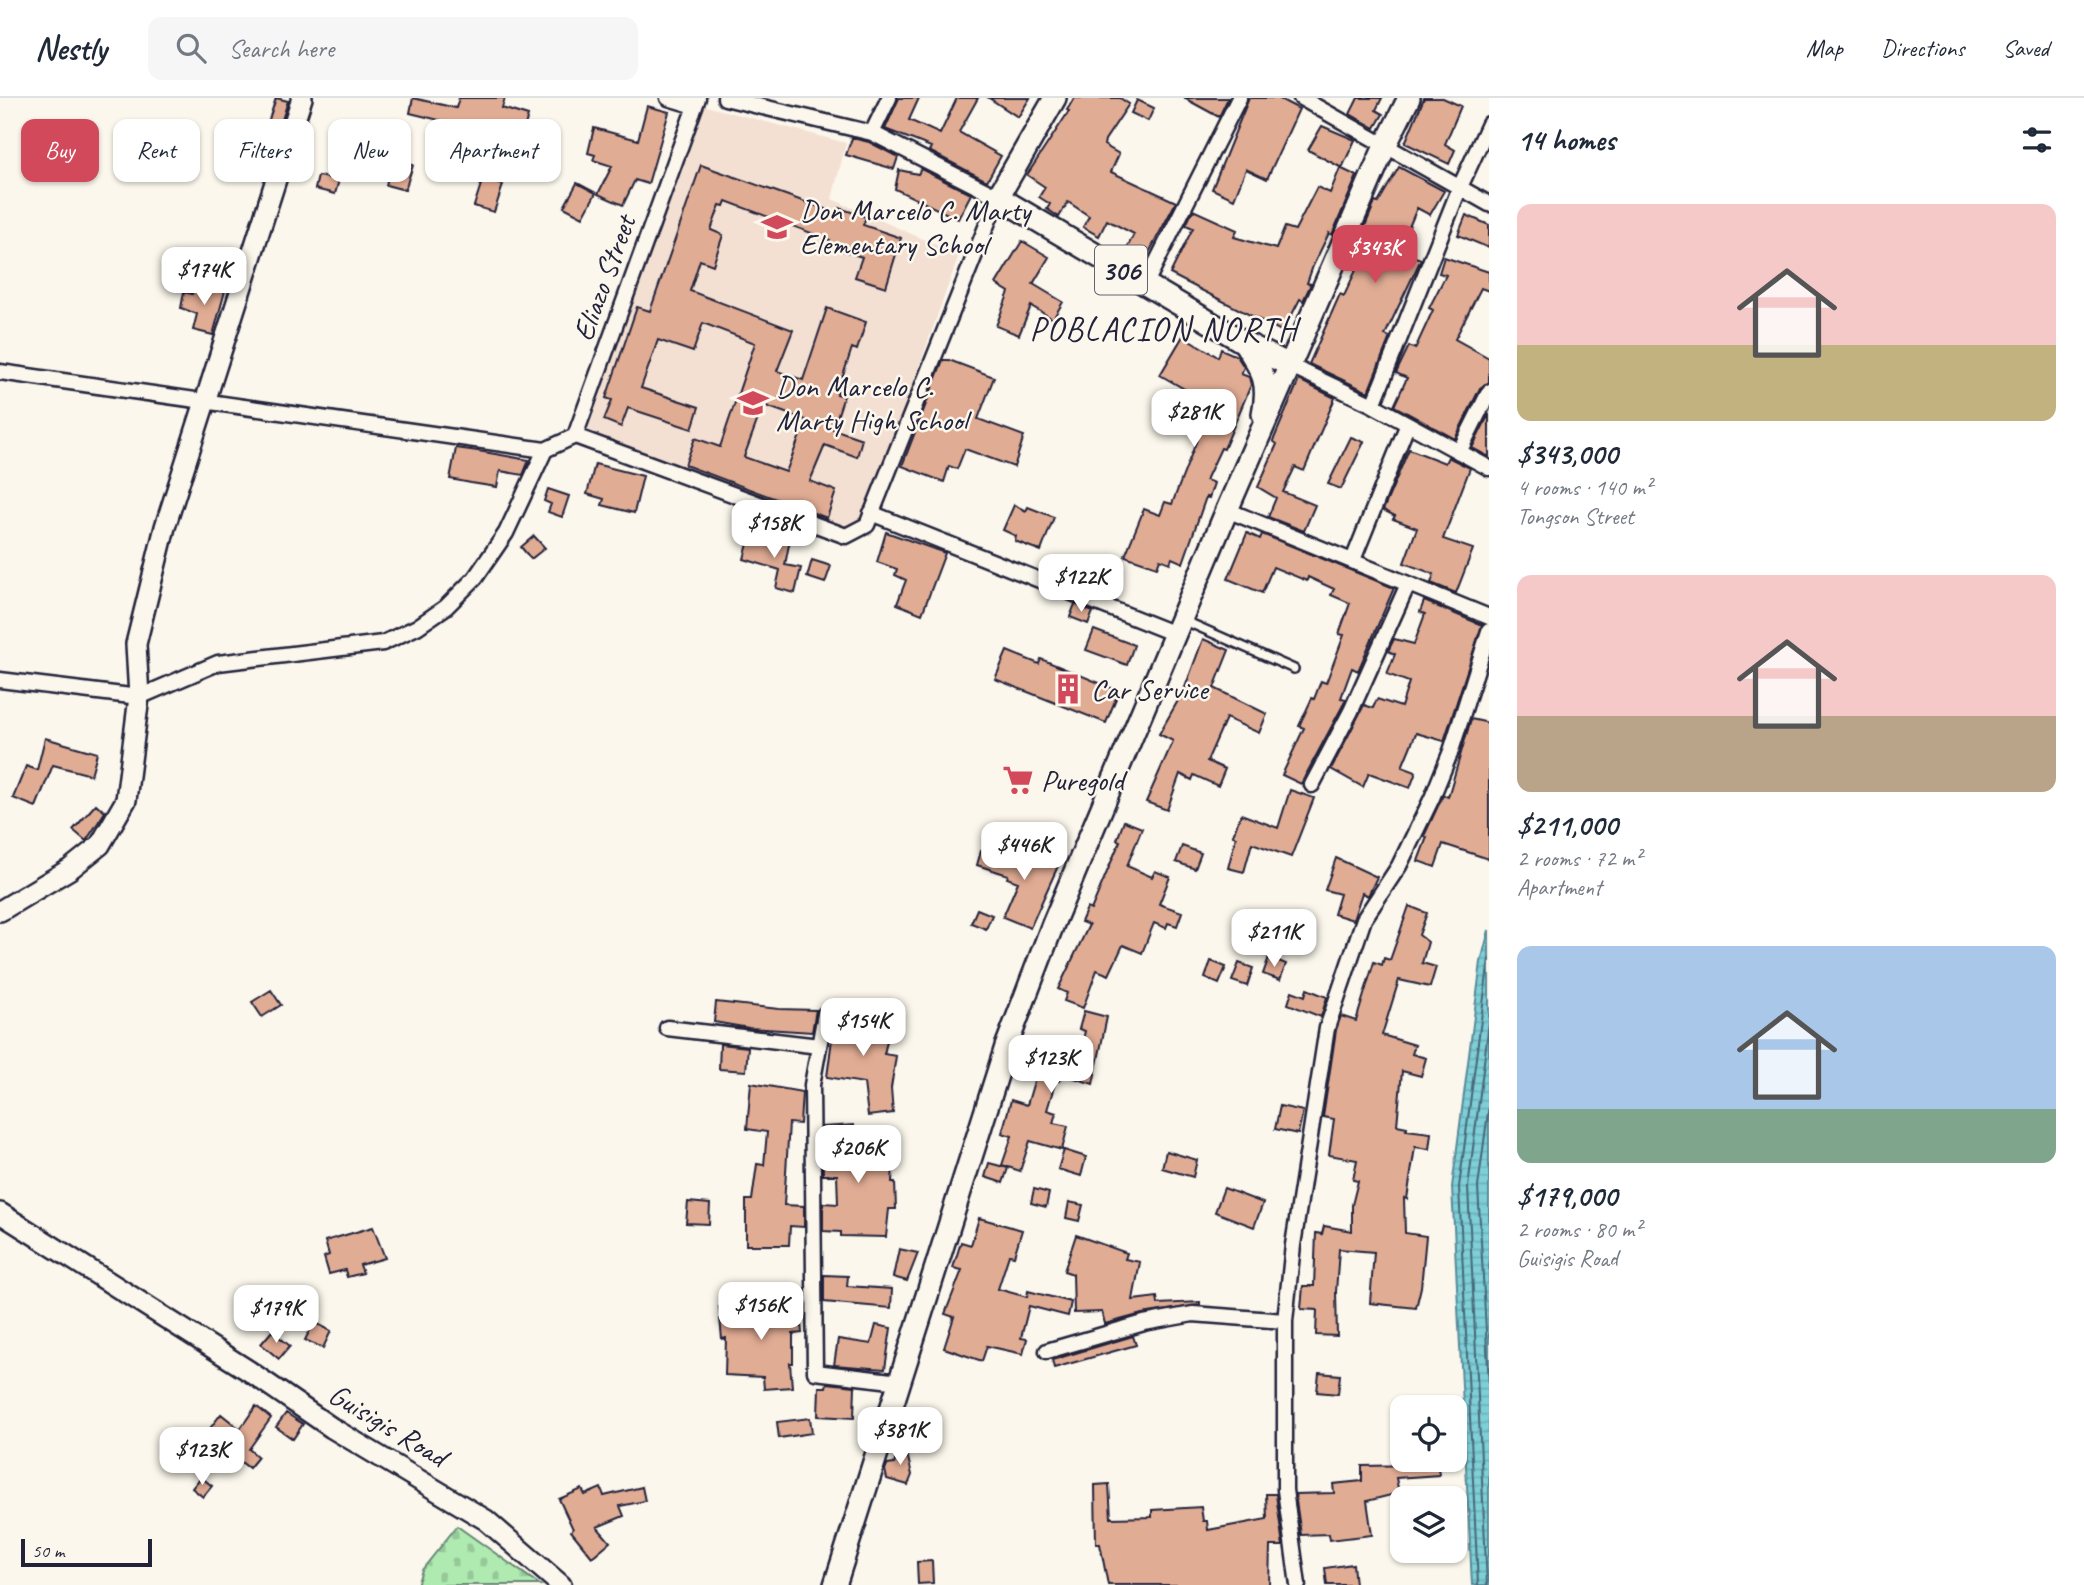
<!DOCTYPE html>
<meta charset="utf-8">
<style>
:root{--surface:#fff;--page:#f6f6f7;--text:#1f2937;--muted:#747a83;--line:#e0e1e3;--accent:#d1495b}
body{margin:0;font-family:Caveat,sans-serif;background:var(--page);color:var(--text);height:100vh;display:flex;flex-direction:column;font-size:26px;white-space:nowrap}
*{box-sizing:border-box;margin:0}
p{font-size:23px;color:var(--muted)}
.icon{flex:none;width:38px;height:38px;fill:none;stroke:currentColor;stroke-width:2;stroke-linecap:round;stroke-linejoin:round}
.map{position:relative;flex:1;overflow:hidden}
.details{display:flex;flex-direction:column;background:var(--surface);width:595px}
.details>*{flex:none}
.banner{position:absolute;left:21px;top:21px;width:665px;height:63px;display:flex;gap:14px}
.tools{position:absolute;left:1390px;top:1297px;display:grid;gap:14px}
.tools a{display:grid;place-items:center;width:77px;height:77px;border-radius:14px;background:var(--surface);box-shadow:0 2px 5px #0004;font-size:35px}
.scale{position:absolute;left:21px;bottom:18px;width:131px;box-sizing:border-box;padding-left:7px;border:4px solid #22223b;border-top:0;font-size:19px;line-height:24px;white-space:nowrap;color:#22223b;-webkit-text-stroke:5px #fbf7ec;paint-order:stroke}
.price{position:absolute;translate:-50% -60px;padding:0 16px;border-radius:14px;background:#fff;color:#222;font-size:23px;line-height:46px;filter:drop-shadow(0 2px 4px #0008)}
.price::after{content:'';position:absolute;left:50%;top:42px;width:21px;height:16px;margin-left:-10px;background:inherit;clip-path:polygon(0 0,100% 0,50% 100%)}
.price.selected{background:var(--accent);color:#fff}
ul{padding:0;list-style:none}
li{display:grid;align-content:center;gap:14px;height:371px;padding:0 28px}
li span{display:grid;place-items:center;height:217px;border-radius:14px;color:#555}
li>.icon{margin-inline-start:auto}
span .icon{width:126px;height:126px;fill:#fffc;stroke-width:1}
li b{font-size:30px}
h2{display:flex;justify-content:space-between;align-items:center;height:84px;padding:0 28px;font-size:30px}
.pill{padding:0 24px;border-radius:14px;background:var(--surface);box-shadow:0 2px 5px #0004;font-size:24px;line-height:63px}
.pill.selected{background:var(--accent);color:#fff}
header{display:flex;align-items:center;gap:42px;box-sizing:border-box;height:98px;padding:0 35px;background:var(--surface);border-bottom:2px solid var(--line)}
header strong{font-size:33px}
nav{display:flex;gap:38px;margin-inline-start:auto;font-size:24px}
.search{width:490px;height:63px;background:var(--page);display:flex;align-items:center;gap:18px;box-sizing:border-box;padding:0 24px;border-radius:14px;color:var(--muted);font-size:26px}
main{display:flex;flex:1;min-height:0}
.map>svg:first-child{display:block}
.built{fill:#f3e0d2}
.cemetery{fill:url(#cemetery-stones);stroke:#688676;stroke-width:2}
.water{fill:url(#water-rules);stroke:#598a99;stroke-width:2}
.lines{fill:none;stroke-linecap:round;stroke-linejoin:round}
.shore{stroke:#476779;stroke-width:2}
.building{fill:#e1ac94;stroke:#22223b;stroke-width:2;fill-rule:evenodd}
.lane-casing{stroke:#22223b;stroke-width:12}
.street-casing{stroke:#22223b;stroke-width:19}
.secondary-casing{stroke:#22223b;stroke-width:24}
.primary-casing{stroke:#22223b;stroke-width:26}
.lane{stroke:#fbf7ec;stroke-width:7}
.street{stroke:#fbf7ec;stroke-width:14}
.secondary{stroke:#fbf7ec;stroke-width:19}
.primary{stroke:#fbf7ec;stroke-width:21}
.labels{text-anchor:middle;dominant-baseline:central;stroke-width:5;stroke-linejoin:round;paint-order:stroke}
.shield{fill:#fbf7ec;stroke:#636270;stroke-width:2}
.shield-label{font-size:28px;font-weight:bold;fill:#22223b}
.poi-label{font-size:30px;fill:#22223b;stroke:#fbf7ec;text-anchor:start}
.street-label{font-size:30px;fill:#22223b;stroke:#fbf7ec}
.quarter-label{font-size:33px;letter-spacing:2px;fill:#22223b;stroke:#fbf7ec}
</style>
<header>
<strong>Nestly</strong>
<div class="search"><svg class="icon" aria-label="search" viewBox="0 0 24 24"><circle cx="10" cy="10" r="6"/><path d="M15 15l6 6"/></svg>Search here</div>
<nav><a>Map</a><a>Directions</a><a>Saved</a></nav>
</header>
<main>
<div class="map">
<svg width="1489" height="1487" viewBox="0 0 1489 1487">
<defs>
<pattern id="cemetery-stones" width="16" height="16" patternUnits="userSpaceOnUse" patternTransform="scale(1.75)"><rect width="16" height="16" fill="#afeab0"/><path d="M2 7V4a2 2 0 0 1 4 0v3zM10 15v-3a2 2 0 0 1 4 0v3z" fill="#96c898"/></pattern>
<pattern id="water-rules" width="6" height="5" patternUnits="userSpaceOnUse" patternTransform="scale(1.75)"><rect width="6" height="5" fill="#7ecfd7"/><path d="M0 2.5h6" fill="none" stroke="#6db1b9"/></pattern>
</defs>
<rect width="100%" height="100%" fill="#fbf7ec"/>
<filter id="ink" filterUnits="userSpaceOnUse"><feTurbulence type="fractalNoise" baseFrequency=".0143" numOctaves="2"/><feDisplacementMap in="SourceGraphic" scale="14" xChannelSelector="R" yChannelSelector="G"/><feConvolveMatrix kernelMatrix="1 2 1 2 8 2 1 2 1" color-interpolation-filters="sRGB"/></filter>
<g filter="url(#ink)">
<path class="built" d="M702,7L846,45L832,101L959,157L862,428L848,435L587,332Z"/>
<path class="cemetery" d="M457,1428L540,1487H417L422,1472Z"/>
<path class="water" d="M1489,832V1487H1472L1452,1089L1481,864Z"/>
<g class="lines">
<path class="shore" d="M1489,1007L1478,1089L1489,1287
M1478,1487L1459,1089L1489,861
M1487,1487L1468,1089L1489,925"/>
</g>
<path class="building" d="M276,0L288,3L274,47L262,43Z
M413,0L456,10L459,0H505L502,10L528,18L521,40L498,33L493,43L471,36L472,30L410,15Z
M899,0H919L909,22L940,36L957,0H978L959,34L1001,58L987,83L929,53L931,49L885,31Z
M989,0H1030L1018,19Z
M1074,0H1120L1129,6L1105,42L1104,47L1119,56L1111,74L1176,104L1144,164L1125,154L1134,136L1107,122L1099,138L1083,129L1089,118L1068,104L1059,119L1047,111L1050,106L1039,99L1045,89L1027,77L1069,13L1067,12Z
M1184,0H1228L1219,19Z
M1249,0H1278L1299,11L1267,81L1246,71L1234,101L1212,91Z
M1358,0H1382L1376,12L1383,16L1375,30L1350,16Z
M1424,0H1443L1461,8L1445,46L1455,52L1449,66L1405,45Z
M1137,2L1154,10L1148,23L1131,15Z
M647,8L669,14L648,86L635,82L623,107L598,96L612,68L593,62L595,57L588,55L594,30L638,42Z
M1322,28L1355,42L1342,70L1308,52Z
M852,40L869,44L898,59L894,71L846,57Z
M390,59L413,67L405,92L386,87L389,75L385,74Z
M701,67L839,116L840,110L866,119L863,127L901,140L886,189L855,179L862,159L828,148L830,142L726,103L724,108L720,107L711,132L723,137L713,167L700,162L690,193L793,232L777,273L803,282L827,210L866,224L857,252L852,250L837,296L844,298L833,331L862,341L857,359L825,347L810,383L836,393L827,420L685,367L695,340L720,349L755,245L703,225L693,254L658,242L641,290L699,309L692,331L628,310L621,329L604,322L612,302L606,300L637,209L650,213ZM763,307L806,322L786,374L744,359Z
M1399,69L1444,93L1430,117L1417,110L1399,153L1421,161L1385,237L1390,239L1368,294L1309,266L1340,196L1344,198L1369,144L1360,140L1375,104L1378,105Z
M1340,70L1357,78L1332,137L1329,135L1313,168L1307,185L1311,186L1303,203L1300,201L1283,234L1170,176L1193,130L1186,127L1193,112L1237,132L1234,139L1276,151L1285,129L1295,132L1317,89L1330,95Z
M921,71L971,96L958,121L895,91L899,72L918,76Z
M318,78L339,82L335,96L315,91Z
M483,80L503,87L494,114L474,108Z
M577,85L596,95L583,119L564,109Z
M1466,117L1489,127V150L1458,137Z
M1022,143L1049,159L1033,186L1063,204L1053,221L1031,208L1019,237L996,228L1009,194L996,186Z
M1444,159L1489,174V193L1481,190L1455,241L1489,260V284L1480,290L1455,341L1394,308L1407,280L1396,275L1409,248L1415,251L1433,212L1429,210L1446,177L1439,175Z
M195,185L225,193L213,237L193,232L197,216L181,210L184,194L192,196Z
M1183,238L1218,259L1221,251L1237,258L1244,269L1241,276L1249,279L1251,287L1224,351L1221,350L1206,382L1214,385L1209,400L1206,399L1183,465L1172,460L1170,465L1160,461L1157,469L1125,458L1144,411L1160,417L1165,404L1172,406L1198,339L1190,335L1205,303L1160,277Z
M943,262H949L994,279L978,321L1024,338L1014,369L965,351L957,371L949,368L944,384L902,368Z
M1299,282L1335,300L1304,373L1295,369L1283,394L1315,407L1304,433L1268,419L1276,400L1258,389L1277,346L1273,343Z
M1489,316V359L1472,350Z
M1351,339L1364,344L1341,391L1328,386Z
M456,350L478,353L529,362L523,377L500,373L497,389L471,385L450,381Z
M1409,351L1445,365L1448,359L1470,370L1443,441L1473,451L1456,495L1431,485L1434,476L1404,465L1417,430L1393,421L1395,418L1383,412Z
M595,366L643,378L634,415L602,407L604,401L587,396Z
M548,391L569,398L562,419L548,414L551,406L544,403Z
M1014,407L1026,413L1028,409L1054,419L1041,453L1015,443L1016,438L1003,432Z
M886,434L945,455L922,516L897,506L906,482L895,477L897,471L877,464Z
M1247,435L1260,441L1262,436L1394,490L1358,573L1352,570L1341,600L1346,601L1342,609L1301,686L1282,677L1304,630L1299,628L1312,600L1314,601L1321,583L1326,585L1344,537L1339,536L1350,505L1331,497L1334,491L1308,479L1307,483L1273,469L1262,495L1228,481Z
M770,437L790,441L785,467L801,470L795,495L776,490L780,472L744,461L750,438L769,444Z
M534,438L545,450L531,461L521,449Z
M812,462L831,468L825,485L807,479Z
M1424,503L1482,527L1444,643L1416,635L1402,669L1416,674L1410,690L1369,675L1363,689L1331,671L1364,607L1373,610L1377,601L1401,609L1409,584L1387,576L1395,556L1388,553L1394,541L1414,546L1425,516L1420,514Z
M1075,506L1093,514L1088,526L1070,519Z
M1094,532L1134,547L1127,567L1086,552Z
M1203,541L1229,552L1214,590L1267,616L1259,635L1226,620L1207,663L1225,671L1218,688L1194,677L1192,682L1180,676L1167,712L1146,704L1173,643L1159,636L1184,592Z
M1007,553L1039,566L1041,561L1119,593L1106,625L995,581Z
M1471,621L1489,625V761L1443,746L1435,769L1418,763L1427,739L1424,738L1443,697L1448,699Z
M45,640L97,655L91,677L53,667L36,709L13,700L26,668L37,672Z
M1290,692L1314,700L1291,759L1252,745L1244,774L1228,770L1236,739L1233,737L1241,716L1278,730Z
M96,706L105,714L86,743L73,732Z
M1124,723L1142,730L1127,768L1152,779L1155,773L1170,779L1159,806L1182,814L1177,828L1168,825L1166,830L1154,825L1142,855L1123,847L1109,877L1097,872L1083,910L1064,903L1067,895L1058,891L1089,827L1081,824L1087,810L1091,812L1120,743L1117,742Z
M1182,748L1201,755L1195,771L1176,764Z
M1018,752L1027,756L1028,752L1056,763L1055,767L1058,768L1030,830L1003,819L1018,784L1007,780L1008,777L977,767L981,753L1014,764Z
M1336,760L1377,779L1368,798L1362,795L1353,822L1334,816L1340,796L1325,792Z
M1409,808L1427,815L1419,837L1428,844L1422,865L1436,869L1430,889L1399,882L1382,937L1415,947L1412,956L1426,960L1421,978L1402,973L1397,1027L1407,1029L1406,1032L1431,1035L1429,1051L1415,1049L1407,1101L1404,1100L1405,1135L1426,1138L1421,1189L1416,1210L1370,1205L1374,1154L1339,1151L1336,1194L1337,1238L1316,1237L1317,1212L1301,1211L1303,1188H1314L1316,1135L1322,1136L1324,1128L1352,1133V1107L1358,1083L1353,1082L1357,1062L1329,1057L1334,1021L1323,1019L1336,932L1341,918L1356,923L1374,864L1382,867L1384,860L1390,862Z
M977,811L992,817L986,831L971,825Z
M1269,859L1286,866L1280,882L1263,876Z
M1211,863L1226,869L1219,886L1205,880Z
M1239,865L1253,870L1247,888L1232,883Z
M1307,891L1327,899L1321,919L1288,906L1292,893L1305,898Z
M271,892L281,907L262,919L252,904Z
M716,904L779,911L816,912L812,934L749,930L714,924Z
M836,911L891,926L884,956L896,958L891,990L893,1015L868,1018L864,985L827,979Z
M1084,913L1107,919L1093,986L1062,976L1059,983L1056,982L1047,1012L1056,1015L1053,1025L1068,1028L1062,1052L1030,1043L1020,1073L1002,1067L1012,1038L1002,1035L1011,1002L1027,1007L1043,953L1068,961L1070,957L1079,960L1085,933L1079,931Z
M720,946L748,949L746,973L719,971Z
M751,985L802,994L800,1026L789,1025L784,1107L804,1108V1129L790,1128L789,1147H746V1102H752L757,1066L764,1067L767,1034L747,1031Z
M1280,1008L1303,1013L1298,1036L1275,1031Z
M854,1027L856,1048L894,1051L892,1084H895L896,1111H889L886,1139L841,1138V1134L823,1133V1105L838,1106L837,1077H823L822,1029Z
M1064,1052L1086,1059L1081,1078L1058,1071Z
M1166,1053L1197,1062L1193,1079L1162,1070Z
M989,1065L1008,1070L1003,1085L985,1079Z
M1224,1090L1263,1105L1254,1129L1215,1114Z
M1034,1091L1049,1095L1046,1109L1031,1105Z
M688,1104L710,1106L709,1126L686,1125Z
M1069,1104L1083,1107L1079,1123L1066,1120Z
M979,1120L1022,1132L1014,1158L1009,1157L998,1191L1027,1199L1028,1193L1071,1204L1068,1218L1029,1208L1021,1240L1027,1241L1023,1256L987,1248L982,1263L944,1250L954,1219L945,1216L962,1172L953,1170L961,1144L971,1147Z
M373,1129L385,1160L360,1167L363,1175L347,1179L345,1172L329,1176L324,1159L329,1157L325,1143Z
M1076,1137L1127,1155L1125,1161L1140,1164L1133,1202L1157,1199L1158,1206L1200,1204V1207L1142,1216L1105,1226L1102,1214L1074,1215L1073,1176L1064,1173Z
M899,1151L918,1155L907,1183L893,1179Z
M824,1177L848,1178L847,1188L892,1191L891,1210L824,1204Z
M799,1206L802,1235L793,1236V1265H790L792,1289L764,1291L763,1279L725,1277L726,1240L722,1241L719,1209L752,1207V1210Z
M314,1224L331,1233L323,1250L305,1242Z
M876,1227L891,1230L885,1271L834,1267L838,1241L871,1246Z
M272,1233L290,1248L279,1261L261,1246Z
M1133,1238L1136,1247L1054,1270L1052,1262Z
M1319,1275L1340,1277L1338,1296L1317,1294Z
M827,1285L855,1288L854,1320L818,1318L819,1289H826Z
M256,1308L271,1320L249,1351L258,1359L249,1370L205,1337L221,1316L240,1331Z
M907,1314L925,1318L921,1332L904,1328Z
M286,1315L303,1326L293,1341L276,1329Z
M810,1320L812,1335L779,1340L777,1324Z
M903,1338L912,1377L908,1387L887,1381L885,1372L887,1367L894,1366Z
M1419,1362H1437L1439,1377L1396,1380L1399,1395L1367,1403L1372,1437L1330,1442L1329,1436L1301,1437L1295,1396L1334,1395L1333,1386L1362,1383V1368L1420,1367Z
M201,1379L212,1388L203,1399L192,1390Z
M1109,1386L1111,1420L1152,1419V1412L1201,1409L1203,1423H1207L1208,1432L1267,1421L1266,1396H1276L1283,1448H1270L1269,1487H1108L1100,1446H1096L1095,1387Z
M642,1389L645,1403L620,1408L624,1418L597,1429L610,1444L592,1459L571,1433L573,1431L559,1401L582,1391L585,1397L601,1390L604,1398Z
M932,1463L933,1485L918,1486L917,1464Z
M1353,1466L1355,1487H1327L1325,1470Z"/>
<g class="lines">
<g class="lane-casing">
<path id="lane" d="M1183,522L1294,571"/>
</g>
<g class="street-casing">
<path id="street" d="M668,0L695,8
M1301,0L1489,106
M872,35L889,0
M1145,187L1239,0
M1291,268L1373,307L1489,370
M0,274L545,352L575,338
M1373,307L1460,89L1489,26
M575,338L846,438L867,427L998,99L872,35L725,0
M575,338L698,0
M1459,354L1489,294
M1227,412L1489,519
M871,415L1175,536
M1353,462L1407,328
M0,582L139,599L218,565L383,545L417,529L446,509L475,480L506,435L545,352
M1312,687L1351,613L1408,486
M825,916L812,987L815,1274L900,1284
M667,930L819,948
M1047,1253L1144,1225L1193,1216L1285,1223
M1298,1487L1285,1392V1223L1293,1147L1327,930L1364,821L1399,768L1432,700L1451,653L1489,533"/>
</g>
<g class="secondary-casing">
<path id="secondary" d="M0,813L70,771L100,747L126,702L139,599L136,546L165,429L302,0
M0,1115L249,1273L332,1330L486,1422L561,1487"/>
</g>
<g class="primary-casing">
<path id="primary" d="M1055,0L998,99L1245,245L1291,268
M1245,246C1262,273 1270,283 1263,316
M835,1487L1006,949L1053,826L1227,412L1385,48L1409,0"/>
</g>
<use href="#lane" class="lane"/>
<use href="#street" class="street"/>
<use href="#secondary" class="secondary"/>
<use href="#primary" class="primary"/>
</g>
</g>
<defs>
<g id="school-bare" transform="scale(2.415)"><path d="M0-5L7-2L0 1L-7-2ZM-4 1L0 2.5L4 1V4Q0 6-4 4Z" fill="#d1495b" stroke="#fbf7ec" stroke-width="2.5" paint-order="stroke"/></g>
<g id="building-bare" transform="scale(2.415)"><path d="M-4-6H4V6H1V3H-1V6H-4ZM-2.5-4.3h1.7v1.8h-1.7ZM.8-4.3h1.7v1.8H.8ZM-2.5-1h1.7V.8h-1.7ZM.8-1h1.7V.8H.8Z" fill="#d1495b" stroke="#fbf7ec" stroke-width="2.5" paint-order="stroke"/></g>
<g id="supermarket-bare" transform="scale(2.415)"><path d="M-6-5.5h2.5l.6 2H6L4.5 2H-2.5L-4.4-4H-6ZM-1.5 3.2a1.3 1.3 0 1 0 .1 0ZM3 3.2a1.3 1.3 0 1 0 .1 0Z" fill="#d1495b" stroke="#fbf7ec" stroke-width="2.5" paint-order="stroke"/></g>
</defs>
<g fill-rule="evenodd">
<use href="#school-bare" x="777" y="129"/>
<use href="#school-bare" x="753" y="305"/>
<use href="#building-bare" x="1068" y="591"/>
<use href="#supermarket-bare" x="1018" y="682"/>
</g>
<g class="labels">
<rect class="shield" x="1095" y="147.5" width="52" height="49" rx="5"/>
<g class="shield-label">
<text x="1121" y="172">306</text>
</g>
<g class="poi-label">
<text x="800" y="112">Don Marcelo C. Marty<tspan x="800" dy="34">Elementary School</tspan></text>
<text x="776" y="288">Don Marcelo C.<tspan x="776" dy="34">Marty High School</tspan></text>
<text x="1091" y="591">Car Service</text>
<text x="1041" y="682">Puregold</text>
</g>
<g class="street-label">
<text transform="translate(604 180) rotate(-70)">Eliazo Street</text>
<text transform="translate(388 1327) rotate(31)">Guisigis Road</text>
</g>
<g class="quarter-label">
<text x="1164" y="231">POBLACION NORTH</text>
</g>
</g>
</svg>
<div class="tools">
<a><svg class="icon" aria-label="locate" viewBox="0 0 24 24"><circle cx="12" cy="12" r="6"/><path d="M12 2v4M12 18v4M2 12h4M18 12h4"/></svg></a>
<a><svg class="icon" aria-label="layers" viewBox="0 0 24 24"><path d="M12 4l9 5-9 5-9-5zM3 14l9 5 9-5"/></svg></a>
</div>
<div class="scale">50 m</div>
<b class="price selected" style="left:1375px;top:187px">$343K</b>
<b class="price" style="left:204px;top:209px">$174K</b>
<b class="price" style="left:1194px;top:351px">$281K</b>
<b class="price" style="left:774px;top:462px">$158K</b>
<b class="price" style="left:1081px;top:516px">$122K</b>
<b class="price" style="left:1024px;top:784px">$446K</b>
<b class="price" style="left:1274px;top:871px">$211K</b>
<b class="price" style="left:863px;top:960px">$154K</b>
<b class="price" style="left:1051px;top:997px">$123K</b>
<b class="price" style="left:858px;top:1087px">$206K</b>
<b class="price" style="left:761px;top:1244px">$156K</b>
<b class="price" style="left:276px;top:1247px">$179K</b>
<b class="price" style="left:900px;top:1369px">$381K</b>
<b class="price" style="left:202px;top:1389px">$123K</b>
<div class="banner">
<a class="pill selected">Buy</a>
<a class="pill">Rent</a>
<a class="pill">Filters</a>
<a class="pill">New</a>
<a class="pill">Apartment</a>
</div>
</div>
<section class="details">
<h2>14 homes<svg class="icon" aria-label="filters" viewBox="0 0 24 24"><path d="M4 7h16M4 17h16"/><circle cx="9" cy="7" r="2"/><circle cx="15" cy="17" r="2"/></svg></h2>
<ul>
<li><span style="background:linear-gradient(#f6c9c9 65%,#c2b280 0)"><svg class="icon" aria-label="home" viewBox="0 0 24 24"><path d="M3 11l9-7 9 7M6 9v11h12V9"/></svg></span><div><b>$343,000</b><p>4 rooms · 140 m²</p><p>Tongson Street</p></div></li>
<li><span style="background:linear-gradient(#f6c9c9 65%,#b9a48a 0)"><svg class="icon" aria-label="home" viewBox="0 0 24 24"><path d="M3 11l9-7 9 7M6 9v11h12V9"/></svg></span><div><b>$211,000</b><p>2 rooms · 72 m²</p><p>Apartment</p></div></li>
<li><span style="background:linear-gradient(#a9c7e8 75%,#7fa58c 0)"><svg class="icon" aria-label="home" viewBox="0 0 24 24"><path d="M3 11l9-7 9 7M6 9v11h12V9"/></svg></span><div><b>$179,000</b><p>2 rooms · 80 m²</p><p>Guisigis Road</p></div></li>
</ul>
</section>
</main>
